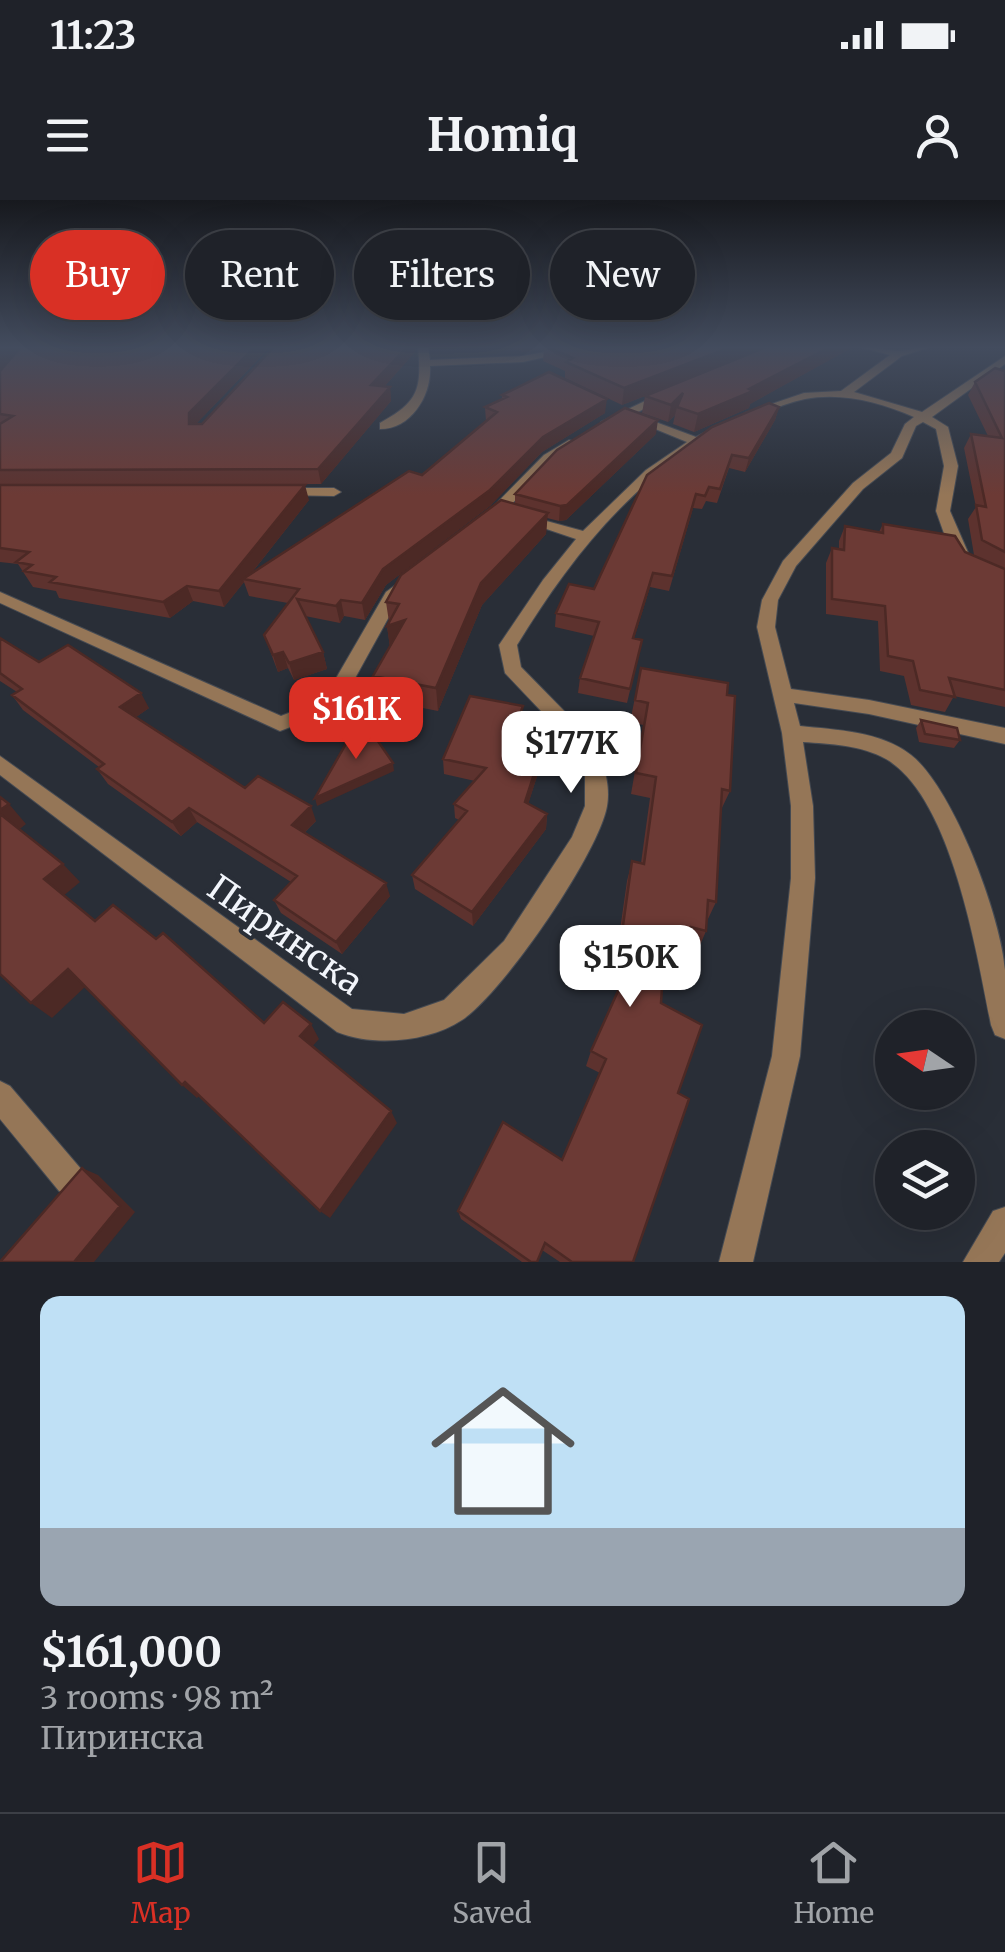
<!DOCTYPE html>
<meta charset="utf-8">
<style>
:root{--surface:#1f2229;--page:#272a31;--text:#f1f3f6;--muted:#a1a4a8;--line:#3c3f46;--accent:#d93025}
body{margin:0;font-family:Merriweather,serif;background:var(--page);color:var(--text);height:100vh;display:flex;flex-direction:column;font-size:38px;white-space:nowrap}
*{box-sizing:border-box;margin:0}
p{font-size:32px;color:var(--muted)}
.icon{flex:none;width:55px;height:55px;fill:none;stroke:currentColor;stroke-width:2;stroke-linecap:round;stroke-linejoin:round}
.map{position:relative;height:1062px;overflow:hidden}
.panel{display:flex;flex-direction:column;background:var(--surface);flex:1}
.panel>*{flex:none}
.banner{position:absolute;left:30px;top:30px;width:945px;height:90px;display:flex;gap:20px}
.needle{width:65px;rotate:283deg}
.buttons{position:absolute;left:875px;top:810px;display:grid;gap:20px}
.buttons a{display:grid;place-items:center;width:100px;height:100px;border-radius:50%;background:var(--surface);box-shadow:0 10px 40px #0002,0 0 0 2px var(--line);font-size:50px}
.price{position:absolute;translate:-50% -85px;padding:0 22px;border-radius:20px;background:#fff;color:#222;font-size:32px;line-height:65px;filter:drop-shadow(0 2px 5px #0008)}
.price::after{content:'';position:absolute;left:50%;top:60px;width:30px;height:22px;margin-left:-15px;background:inherit;clip-path:polygon(0 0,100% 0,50% 100%)}
.price.on{background:var(--accent);color:#fff}
ul{padding:0;list-style:none}
li{display:grid;align-content:center;gap:20px;height:530px;padding:0 40px}
li+li{border-top:2px solid var(--line)}
li span{display:grid;place-items:center;height:310px;border-radius:20px;color:#555}
li>.icon{margin-inline-start:auto}
span .icon{width:180px;height:180px;fill:#fffc;stroke-width:1}
li b{font-size:42px}
.chip{padding:0 35px;border-radius:45px;background:var(--surface);box-shadow:0 10px 40px #0002,0 0 0 2px var(--line);font-size:35px;line-height:90px}
.chip.on{background:var(--accent);color:#fff}
.status{display:flex;justify-content:space-between;align-items:center;height:70px;padding:0 50px;background:var(--surface);direction:ltr}
.status svg{height:28px;fill:currentColor}
header{display:flex;justify-content:space-between;align-items:center;height:130px;padding:0 40px;background:var(--surface);font-size:45px;font-weight:700}
.menu{display:flex;justify-content:space-around;align-items:center;height:140px;border-top:2px solid var(--line);background:var(--surface);font-size:28px;color:var(--muted)}
.menu a{display:grid;justify-items:center;gap:5px}
.menu .on{color:var(--accent)}
.map>svg:first-child{display:block}
.lines{fill:none;stroke-linecap:round;stroke-linejoin:round}
.street-casing{stroke:#454a52;stroke-width:2}
.street{fill:#957657;fill-rule:evenodd}
.wall{fill:#5d322e}
.shaded-wall{fill:#4c2925}
.building{fill:#6c3a35;stroke:#4c2925;stroke-width:2.5}
.labels{text-anchor:middle;dominant-baseline:central;stroke-width:8;stroke-linejoin:round;paint-order:stroke}
.street-label{font-size:35px;fill:#f2f5fb;stroke:#292e37}
</style>
<div class="status"><b>11:23</b><svg viewBox="0 0 49 12"><path d="M0 12V9h3v3zM5 12V6h3v6zM10 12V3h3v9zM15 12V0h3v12zM26 1h20v11H26zM47 4h2v5h-2z"/></svg></div>
<header><svg class="icon" aria-label="menu" viewBox="0 0 24 24"><path d="M4 6h16M4 12h16M4 18h16"/></svg>Homiq<svg class="icon" aria-label="person" viewBox="0 0 24 24"><circle cx="12" cy="8" r="4"/><path d="M4 21q1-7 8-7t8 7"/></svg></header>
<div class="map">
<svg width="1005" height="1062" viewBox="0 0 1005 1062">
<rect width="100%" height="100%" fill="#292e37"/>
<g class="lines">
<g class="street-casing">
<path id="street" d="M418,147H428L430,160L523,156L572,147H591L523,162L430,166C432,194 412,229 380,229V223C418,202 422,190 418,147Z
M860,147L898,151L930,147L902,156L854,192L922,212L1005,156V164L932,217L948,227L958,266L950,311L970,357L1005,376V387L958,363L946,339L936,311L944,266L936,229L923,222L916,226L902,258L863,289L796,366L778,400L775,427L791,489L869,500L1005,528V544L869,514L794,503L800,526C836,530 881,531 911,555C953,588 1001,716 1005,770C1005,792 1005,816 1005,839L995,835L991,825C977,755 952,597 886,559C861,545 831,544 803,542L813,606L815,678L800,856L753,1062H719L772,856L791,678V606L782,533L757,427L762,400L783,361L853,283L891,253L905,224L914,217C880,202 841,192 805,199C786,203 769,211 751,217L745,213L804,193L841,191L890,155Z
M666,191L672,194L670,196L634,214L696,237L712,229L718,233C699,249 674,260 654,277C598,324 555,383 517,445L521,467L574,521L603,568C608,578 609,595 607,606C599,653 503,793 462,820C429,842 374,847 337,832L0,575V556L352,809L404,814L444,800L504,741L572,637L585,606V575L560,531L505,473L499,445L543,380L576,339L514,318L521,314L583,331L646,270L687,242L626,217L607,226L601,222Z
M569,240L579,243L554,261L493,323H483V317L544,255Z
M282,288H334L341,292L334,296L277,295L275,292Z
M401,381L409,386L401,395L338,509L280,531L0,403V392L281,516L324,499L386,392Z
M0,881L10,886L81,969L86,980L81,991L70,996L59,991L0,919Z
M1005,1007V1053L999,1062H963L993,1011Z"/>
</g>
<use href="#street" class="street"/>
</g>
<path class="wall" d="M21,147H270L196,224H202L274,147H415V152L384,187H390L391,201L321,284L176,285L309,300L250,375L422,275L486,221L485,207L502,199V195L605,213L542,252L490,306L386,385L365,420L344,416L340,423L305,416L323,452L327,469L294,480L288,468L278,472L264,435L288,403L249,396L244,382L224,407L193,401L170,418L59,398L56,391L33,387L18,364L0,362V171Z
M510,147H853L750,204L749,208L694,232L673,224L675,215L668,222L642,213L645,196L622,205L565,178V171L543,161L544,148L523,152Z
M1005,171V507L954,496L945,512L911,505L904,476L880,471L878,421L826,414V363L832,348L839,349V341L845,326L879,332L883,324L965,352L984,360L974,355L968,319L976,307L964,248L971,234L988,236L968,195L975,182Z
M779,207L775,220L745,272L729,268L717,303L706,301L702,309L693,308L669,391L650,387L634,438L642,440L627,503L578,493L580,478L594,436L555,427L556,413L594,389Z
M656,234L566,320L559,321L547,318L546,334L482,405L438,511L377,499L373,476L390,447L387,426L389,422L386,402L515,304V294Z
M0,438L39,462L149,508L136,517L245,588L316,621L305,632L390,696L342,754L281,713L274,700L291,682L197,622L181,636L108,584L97,569L99,567L23,510L12,495L17,492L0,481Z
M641,468L730,591L720,612L716,702L707,721L706,731L698,750L689,748L681,765L664,761L661,803L678,893L633,1062H560L542,1050L537,1062H522L461,1019L458,1011L562,960L600,873L586,866L591,851L628,768L615,765L627,681L632,661L641,663L650,598L631,594L643,525L630,522Z
M921,520L960,540L954,548L919,542L916,528Z
M522,521V523L530,540L529,544L542,561L528,604L547,614L546,629L473,726L415,689L412,675L459,620L455,618L454,604L475,581L444,574L443,559Z"/>
<path class="shaded-wall" d="M2,147H19L0,171V150Z
M255,147H270L193,227L189,224V213Z
M407,147H415V152L373,199L371,185Z
M523,147H544V148L523,152Z
M731,147H767L622,205L624,188Z
M830,147H853L750,204L749,208L694,232L698,214L749,189Z
M390,187L391,201L321,284L318,269Z
M683,193L677,207L675,215L668,222L671,205Z
M607,199L605,213L542,252L490,306L386,385L365,420L362,403L383,369L543,237Z
M779,207L775,220L745,272L749,258Z
M658,220L656,234L566,320L559,321L560,306Z
M305,285L309,300L246,380L243,379L244,382L224,407L219,391Z
M548,313L546,334L482,405L438,511L436,488L481,383Z
M653,373L650,387L630,452L633,438Z
M187,386L193,401L170,418L163,402Z
M341,400L344,416L340,423L336,406Z
M405,420L390,448L387,426Z
M283,452L288,468L278,472L273,455Z
M323,452L327,469L294,480L289,463Z
M141,493L149,508L129,522L120,507Z
M543,546L542,561L524,617L525,602Z
M393,563L394,571L317,606L315,598Z
M9,604L26,624L16,632L0,614V610Z
M311,606L316,621L298,639L292,625Z
M189,608L197,622L181,636L172,622Z
M547,614L546,629L473,726L472,712Z
M63,664L80,682L62,697L44,679Z
M386,683L390,696L342,754L336,742Z
M68,769L86,786L52,818L31,803Z
M311,824L319,839L309,850L300,836Z
M185,882L200,895L197,898L182,885Z
M391,911L397,923L330,1018L320,1011Z
M82,968L98,975L135,1012L94,1062H74Z"/>
<path class="building" d="M21,147H255L189,213V224H202L274,147H407L371,185L390,187L318,269L0,270V224L13,216L0,214V171Z
M547,147H731L624,188L566,162L573,158Z
M766,147H830L749,189L753,191L698,214L677,207L683,193L671,205L645,196Z
M995,168L1005,171V352L982,340L976,305L986,307L971,234L1002,238L975,182Z
M549,172L607,199L543,237L490,290L383,369L362,403L341,400L336,406L297,399L323,452L289,463L283,452L273,455L264,435L299,389L243,379L409,271L422,275L497,212L485,207L507,197L502,195Z
M769,203L779,207L749,258L732,255L720,289L709,287L705,296L696,294L672,376L653,373L633,438L642,440L630,489L580,478L599,422L556,413L569,384L594,389L647,275L712,227Z
M625,208L658,220L567,305L560,306L515,294L557,250Z
M0,285H305L219,391L187,386L163,402L50,382L56,377L24,371L32,365L16,362L29,352L0,348Z
M501,300L548,313L481,383L436,488L373,476L405,420L387,426L399,404L386,402L401,375Z
M883,324L955,336L965,352L1005,369V490L949,478L955,497L920,490L913,461L888,456L885,406L832,399V348L844,350L845,326L883,333Z
M0,438L39,462L68,445L141,493L120,507L245,588L258,576L311,606L292,625L386,683L336,742L274,700L297,676L189,608L172,622L97,569L104,564L12,495L22,489L0,473Z
M641,468L728,483L727,495L735,496L730,591L722,589L716,702L708,700L706,731L691,727L689,747L665,742L661,803L702,825L678,893L689,899L633,1062H572L545,1043L537,1062H531L458,1011L503,922L562,960L606,859L591,851L636,751L620,747L632,661L644,664L656,577L636,573L648,503L635,500Z
M470,496L523,506L517,522L531,525L525,543L543,546L525,602L547,614L472,712L412,675L467,611L454,604L486,568L443,559Z
M921,520L957,528L960,540L925,534Z
M371,531L393,563L315,598L347,542Z
M0,597L9,604L0,610Z
M0,614L63,664L44,679L95,721L113,705L156,739L163,733L264,823L283,802L311,824L300,836L391,911L320,1011L185,882L182,885L68,769L31,803L0,774Z
M82,968L120,1006L74,1062H0Z"/>
<linearGradient id="sky" x2="0" y2="1"><stop stop-color="#17191e"/><stop offset="0.5" stop-color="#434c5e"/><stop offset="1" stop-color="#434c5e" stop-opacity="0"/></linearGradient>
<rect width="1005" height="295" fill="url(#sky)"/>
<g class="labels">
<g class="street-label">
<text transform="translate(285 735) rotate(35)">Пиринска</text>
</g>
</g>
</svg>
<div class="buttons">
<a><svg class="needle" viewBox="-14 -14 28 28"><path d="M0-13l5 13h-10z" fill="#e53935"/><path d="M0 13l5-13h-10z" fill="#a1a4a8"/></svg></a>
<a><svg class="icon" aria-label="layers" viewBox="0 0 24 24"><path d="M12 4l9 5-9 5-9-5zM3 14l9 5 9-5"/></svg></a>
</div>
<b class="price on" style="left:356px;top:562px">$161K</b>
<b class="price" style="left:571px;top:596px">$177K</b>
<b class="price" style="left:630px;top:810px">$150K</b>
<div class="banner">
<a class="chip on">Buy</a>
<a class="chip">Rent</a>
<a class="chip">Filters</a>
<a class="chip">New</a>
</div>
</div>
<section class="panel">
<ul>
<li><span style="background:linear-gradient(#bfe0f5 75%,#9aa5b1 0)"><svg class="icon" aria-label="home" viewBox="0 0 24 24"><path d="M3 11l9-7 9 7M6 9v11h12V9"/></svg></span><div><b>$161,000</b><p>3 rooms · 98 m²</p><p>Пиринска</p></div></li>
</ul>
</section>
<nav class="menu">
<a class="on"><svg class="icon" aria-label="map" viewBox="0 0 24 24"><path d="M3 6l6-2 6 2 6-2v14l-6 2-6-2-6 2zM9 4v14M15 6v14"/></svg>Map</a>
<a><svg class="icon" aria-label="saved" viewBox="0 0 24 24"><path d="M7 4h10v16l-5-4-5 4z"/></svg>Saved</a>
<a><svg class="icon" aria-label="home" viewBox="0 0 24 24"><path d="M3 11l9-7 9 7M6 9v11h12V9"/></svg>Home</a>
</nav>
